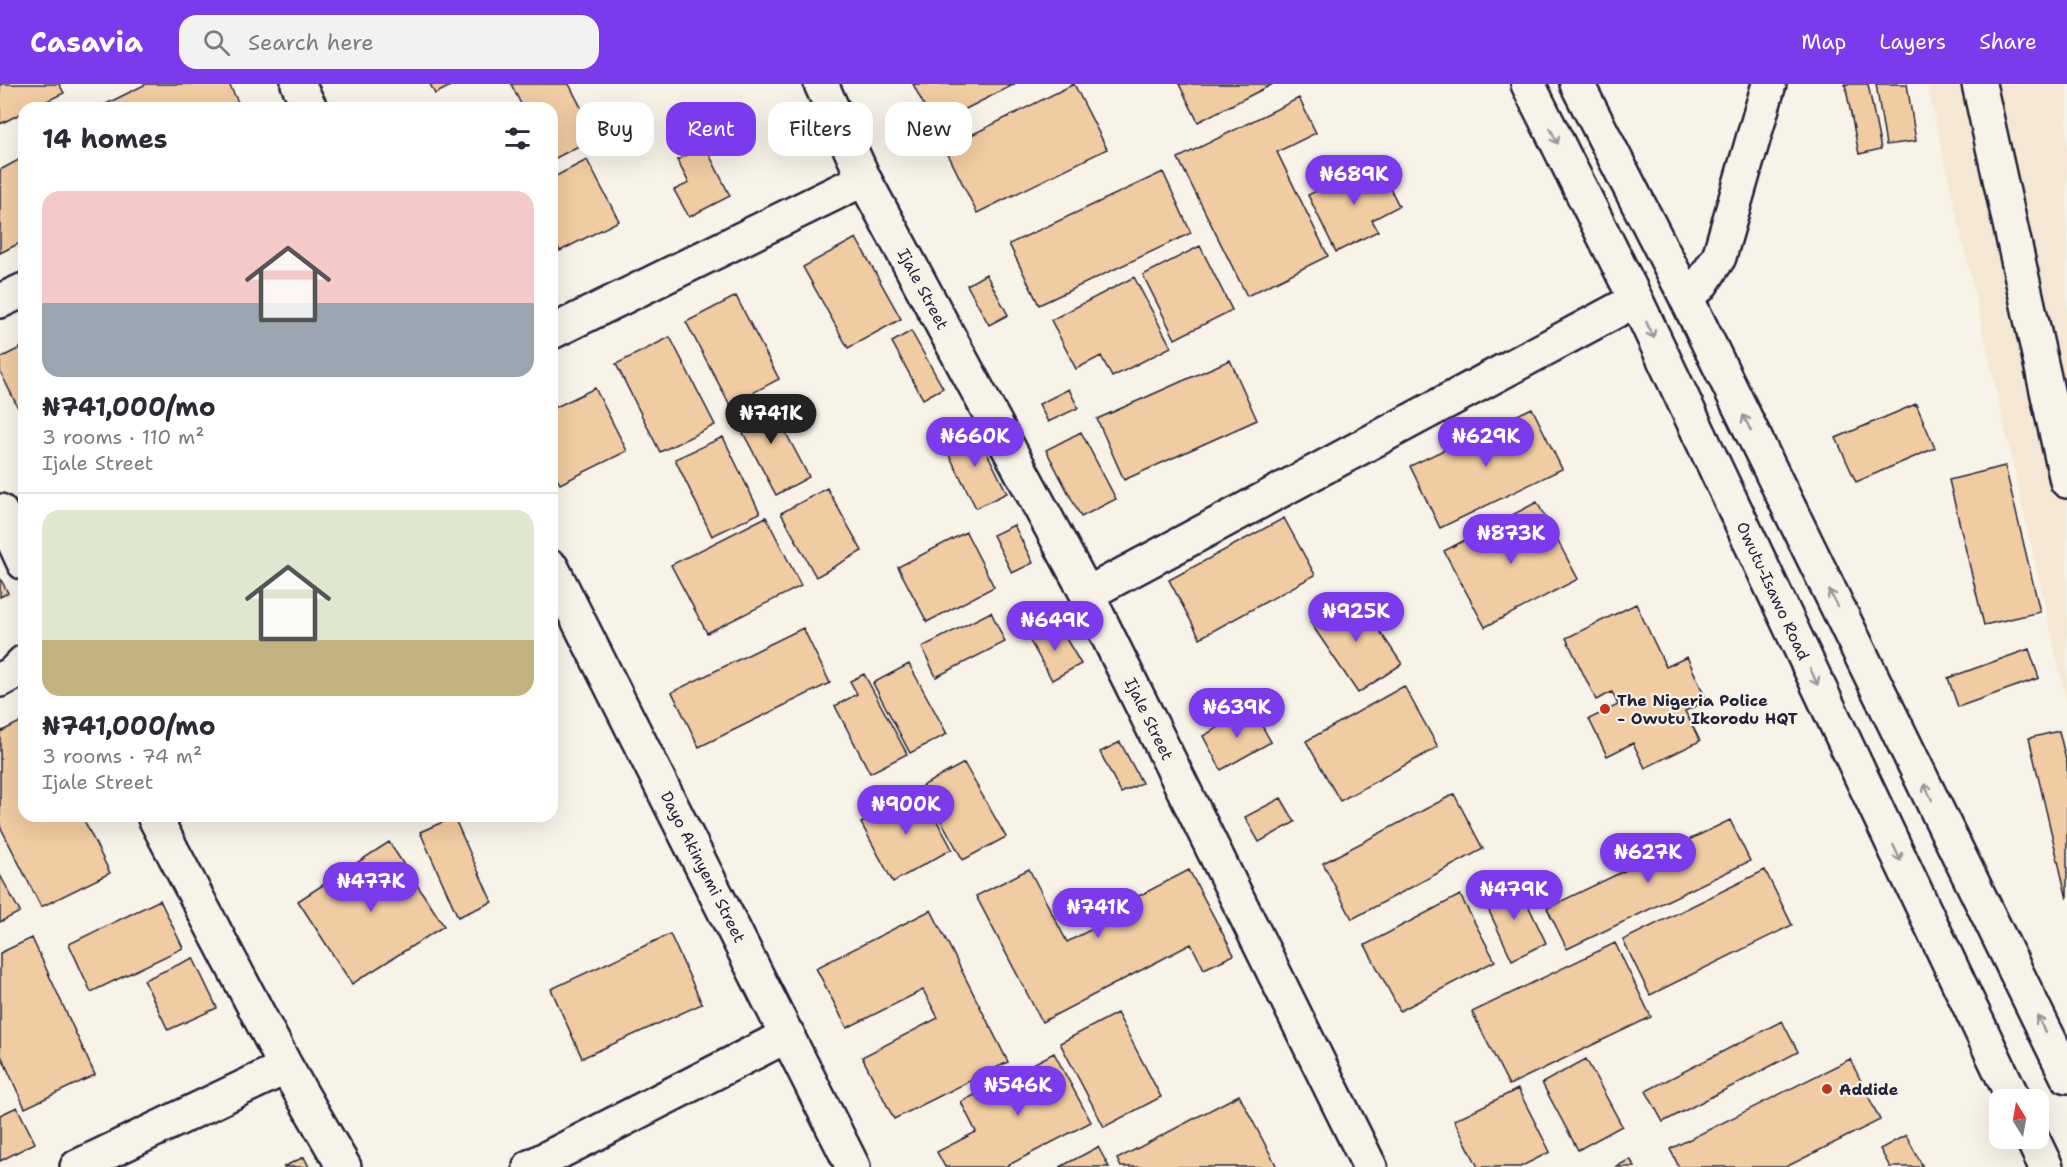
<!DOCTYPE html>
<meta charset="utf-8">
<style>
:root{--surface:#fff;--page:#f2f2f3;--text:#2b2b33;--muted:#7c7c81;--line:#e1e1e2;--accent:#7c3aed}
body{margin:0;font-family:"Shantell Sans",sans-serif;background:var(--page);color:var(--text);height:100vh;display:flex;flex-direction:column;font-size:22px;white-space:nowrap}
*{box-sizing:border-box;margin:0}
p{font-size:20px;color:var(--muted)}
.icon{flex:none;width:33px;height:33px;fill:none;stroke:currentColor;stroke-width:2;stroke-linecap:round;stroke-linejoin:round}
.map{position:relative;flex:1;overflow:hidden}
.side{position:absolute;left:18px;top:18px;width:540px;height:720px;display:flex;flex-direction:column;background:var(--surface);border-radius:18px;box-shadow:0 6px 24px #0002}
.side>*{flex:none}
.hud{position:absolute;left:576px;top:18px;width:570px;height:54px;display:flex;gap:12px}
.needle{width:39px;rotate:349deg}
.controls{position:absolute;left:1989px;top:1005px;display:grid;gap:12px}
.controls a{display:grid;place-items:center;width:60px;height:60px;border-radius:12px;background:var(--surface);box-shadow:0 6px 24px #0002;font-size:30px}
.price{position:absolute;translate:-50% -51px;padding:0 14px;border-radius:21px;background:var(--accent);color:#fff;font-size:20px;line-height:39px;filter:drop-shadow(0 2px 3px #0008)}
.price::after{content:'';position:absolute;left:50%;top:36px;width:18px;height:14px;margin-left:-9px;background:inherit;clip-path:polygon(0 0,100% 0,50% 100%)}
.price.current{background:#222;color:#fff}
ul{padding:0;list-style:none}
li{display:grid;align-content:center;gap:12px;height:318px;padding:0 24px}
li+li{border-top:2px solid var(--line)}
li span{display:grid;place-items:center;height:186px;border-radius:18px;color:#555}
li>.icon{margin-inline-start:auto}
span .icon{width:108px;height:108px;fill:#fffc;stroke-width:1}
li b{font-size:26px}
h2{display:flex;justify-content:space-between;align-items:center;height:72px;padding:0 24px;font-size:26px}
.chip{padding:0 21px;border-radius:18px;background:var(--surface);box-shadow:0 6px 24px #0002;font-size:21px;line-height:54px}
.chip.current{background:var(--accent);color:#fff}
header{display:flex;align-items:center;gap:36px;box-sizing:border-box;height:84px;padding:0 30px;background:var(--accent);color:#fff}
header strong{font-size:28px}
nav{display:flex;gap:33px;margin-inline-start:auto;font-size:21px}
.search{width:420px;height:54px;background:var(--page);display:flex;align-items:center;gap:15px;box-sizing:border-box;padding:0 21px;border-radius:18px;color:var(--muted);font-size:22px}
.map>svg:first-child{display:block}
.built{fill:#f5e7d3}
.building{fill:#f1cba1;stroke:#22223b;stroke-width:1.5}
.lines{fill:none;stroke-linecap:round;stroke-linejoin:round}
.minor-casing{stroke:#22223b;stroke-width:38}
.minor{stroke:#f7f3e8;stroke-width:33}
.oneway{stroke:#97959a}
.poi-dot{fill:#c8321e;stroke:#f7f3e8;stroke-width:2}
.labels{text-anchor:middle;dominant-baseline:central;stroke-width:4.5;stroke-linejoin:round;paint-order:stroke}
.street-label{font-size:16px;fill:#22223b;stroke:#f7f3e8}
.poi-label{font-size:16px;font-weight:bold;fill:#22223b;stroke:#f7f3e8;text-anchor:start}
</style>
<header>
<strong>Casavia</strong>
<div class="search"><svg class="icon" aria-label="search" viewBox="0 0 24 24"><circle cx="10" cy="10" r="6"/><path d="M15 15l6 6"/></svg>Search here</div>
<nav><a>Map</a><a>Layers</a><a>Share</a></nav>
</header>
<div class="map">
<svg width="2067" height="1083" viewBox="0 0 2067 1083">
<rect width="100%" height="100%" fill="#f7f3e8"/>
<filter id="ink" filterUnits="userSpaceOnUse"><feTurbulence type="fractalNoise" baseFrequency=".0167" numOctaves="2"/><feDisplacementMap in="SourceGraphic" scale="12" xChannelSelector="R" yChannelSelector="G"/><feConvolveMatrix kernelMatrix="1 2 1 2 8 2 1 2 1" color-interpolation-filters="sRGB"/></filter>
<g filter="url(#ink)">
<path class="built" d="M1927,0H2067V620Z"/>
<path class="building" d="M0,0H59L64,9L32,24H24V28L0,40Z
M146,0H229L241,24H98Z
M430,0H454L435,10Z
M511,0H569L596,53L552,76V24H523Z
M913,0H1015L934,41Z
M1074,0L1107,65L977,129L945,64Z
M1179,0H1273L1198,38Z
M1845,0H1868L1881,65L1859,70Z
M1876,0H1907L1916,57L1886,61Z
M1299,14L1316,49L1277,68L1328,172L1247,212L1178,74Z
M705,62L730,112L689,133L674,106L689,99L677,76Z
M24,73V157L0,169V86Z
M587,76L619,137L560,167L552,152V94Z
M1377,78L1399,122L1372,136L1378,147L1336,168L1308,111Z
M1163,88L1191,149L1039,221L1009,160Z
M856,154L901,235L848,264L803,183Z
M1200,162L1232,226L1175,255L1143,191Z
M986,190L1008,231L989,241L967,201Z
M1134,193L1171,263L1112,293L1101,272L1076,285L1051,236Z
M736,212L779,295L730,321L686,238Z
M911,247L943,304L923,315L892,258Z
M670,253L715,341L660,368L616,280Z
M24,262V336L0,287V274Z
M1230,276L1257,336L1124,396L1097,335Z
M595,304L627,367L560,400L552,384V325Z
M1069,305L1078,324L1048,338L1039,320Z
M766,311L809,393L776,411L732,328Z
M1916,320L1935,364L1856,398L1836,354Z
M1532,324L1562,385L1440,444L1410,382Z
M973,341L1007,409L976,424L945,363L957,357L954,351Z
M1081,348L1116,415L1081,433L1046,366Z
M723,353L760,429L712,452L675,375Z
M2005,382L2040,528L1984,541L1949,396Z
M827,404L862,467L816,493L781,429Z
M1537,418L1578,495L1485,543L1444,467Z
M766,433L801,502L707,549L671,481Z
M1284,434L1315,491L1200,554L1169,496Z
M1014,441L1033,479L1012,489L993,451Z
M966,448L994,503L927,538L898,483Z
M0,494L8,509L0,513Z
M1354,509L1402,580L1358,609L1310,538Z
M1636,520L1666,583L1687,573L1707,617L1685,627L1700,657L1645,684L1633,659L1607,672L1589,635L1618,621L1612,608L1596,616L1566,554Z
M991,528L1005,558L936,593L922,563Z
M1057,539L1081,580L1052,596L1029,555Z
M803,544L830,599L699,663L672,608Z
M2029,565L2039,594L1958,623L1948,594Z
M909,580L947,650L910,669L873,599Z
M864,590L907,670L870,689L835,622L857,610L850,597Z
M1404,602L1438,663L1340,717L1306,657Z
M1252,624L1271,658L1221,686L1203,652Z
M24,636V732H82L110,789L41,823L0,742V648Z
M2059,647L2067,680V815L2029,654Z
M1120,658L1142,699L1121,709L1100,668Z
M964,679L1006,753L963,776L922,702Z
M920,706L952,765L893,798L861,739Z
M1454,710L1483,765L1352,835L1323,779Z
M1281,714L1295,738L1259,758L1245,733Z
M454,733L492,818L458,833L420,748Z
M1730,736L1750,777L1567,865L1547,824Z
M389,758L444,842L352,900L298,817Z
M1029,785L1067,858L1133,824L1129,817L1189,786L1234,871L1204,885L1191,860L1042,938L976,812Z
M1765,786L1792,841L1650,911L1623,856Z
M0,791L20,828L0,838Z
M1517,798L1546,859L1512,876L1483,814Z
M1460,811L1495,877L1400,927L1365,861Z
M160,816L183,864L91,908L69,860Z
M931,826L1008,978L894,1035L862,973L938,934L923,906L847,944L816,884Z
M670,850L702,920L582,974L551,905Z
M32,854L95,991L25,1024L0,969V869Z
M1615,859L1651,933L1509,1001L1472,928Z
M193,874L217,924L168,946L144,896Z
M1117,929L1161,1013L1104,1043L1060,959Z
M1782,937L1798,968L1663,1038L1646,1007Z
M1054,969L1091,1038L1005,1083H945L937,1068L976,1048L961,1018Z
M1586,975L1622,1042L1578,1066L1542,999Z
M1850,975L1880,1036L1786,1083H1679L1670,1065Z
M1518,1005L1550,1068L1520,1083H1478L1454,1036Z
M1239,1011L1277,1083H1121L1117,1075Z
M17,1023L35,1059L0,1077V1031Z
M1906,1051L1923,1083H1890L1880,1065Z
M1098,1063L1109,1083H1060Z
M304,1073L309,1083H283Z
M1630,1075L1635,1083H1616Z"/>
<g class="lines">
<g class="minor-casing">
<path id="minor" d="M298,0L310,24
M821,0L864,95L1087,510L1370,1083
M1528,0L1636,216L2014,1016
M1577,0L1681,203L2067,992
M1979,0L2067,397
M1681,203L1692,207L1700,202L1719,173L1769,0
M0,217L24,206
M552,248L864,95
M0,427L24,479
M552,484L853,1083
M1087,510L1636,216
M0,596L12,590L24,578
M154,732L286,983L344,1083
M2032,1054L2046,1083
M77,1083L286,983
M530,1083L788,951"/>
</g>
<use href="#minor" class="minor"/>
</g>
<defs><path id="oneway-shaft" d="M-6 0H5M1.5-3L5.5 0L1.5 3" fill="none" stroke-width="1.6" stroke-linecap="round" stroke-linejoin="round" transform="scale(1.5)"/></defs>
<g class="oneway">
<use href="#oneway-shaft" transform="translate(1554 52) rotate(64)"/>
<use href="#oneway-shaft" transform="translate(1650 246) rotate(65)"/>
<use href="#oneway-shaft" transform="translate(1747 339) rotate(-116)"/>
<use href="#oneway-shaft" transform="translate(1833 514) rotate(-116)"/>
<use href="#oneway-shaft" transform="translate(1814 593) rotate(65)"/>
<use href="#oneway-shaft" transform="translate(1928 708) rotate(-116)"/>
<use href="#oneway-shaft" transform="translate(1897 769) rotate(65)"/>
<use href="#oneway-shaft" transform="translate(2041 940) rotate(-116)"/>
</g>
</g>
<g class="poi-dot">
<circle cx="1605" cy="625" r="6"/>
<circle cx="1827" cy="1005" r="6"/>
</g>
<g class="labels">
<g class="street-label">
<text transform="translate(923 205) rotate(62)">Ijale Street</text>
<text transform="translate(1773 507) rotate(65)">Owutu-Isawo Road</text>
<text transform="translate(1149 635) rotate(64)">Ijale Street</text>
<text transform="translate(703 783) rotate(63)">Dayo Akinyemi Street</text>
</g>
<g class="poi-label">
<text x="1617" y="616">The Nigeria Police<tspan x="1617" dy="18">- Owutu Ikorodu HQT</tspan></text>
<text x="1839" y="1005">Addide</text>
</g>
</g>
</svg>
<div class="controls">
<a><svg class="needle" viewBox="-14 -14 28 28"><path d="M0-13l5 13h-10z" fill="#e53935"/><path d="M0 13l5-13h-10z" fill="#7c7c81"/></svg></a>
</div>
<b class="price" style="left:1354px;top:122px">₦689K</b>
<b class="price current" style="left:771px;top:361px">₦741K</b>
<b class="price" style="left:975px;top:384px">₦660K</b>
<b class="price" style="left:1486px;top:384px">₦629K</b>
<b class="price" style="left:1511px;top:481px">₦873K</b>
<b class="price" style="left:1356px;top:559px">₦925K</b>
<b class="price" style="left:1055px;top:568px">₦649K</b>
<b class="price" style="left:1237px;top:655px">₦639K</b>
<b class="price" style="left:906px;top:752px">₦900K</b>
<b class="price" style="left:1648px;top:800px">₦627K</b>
<b class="price" style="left:371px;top:829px">₦477K</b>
<b class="price" style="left:1514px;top:837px">₦479K</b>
<b class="price" style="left:1098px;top:855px">₦741K</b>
<b class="price" style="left:1018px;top:1033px">₦546K</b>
<div class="hud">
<a class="chip">Buy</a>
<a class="chip current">Rent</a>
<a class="chip">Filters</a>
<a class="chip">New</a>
</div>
<section class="side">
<h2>14 homes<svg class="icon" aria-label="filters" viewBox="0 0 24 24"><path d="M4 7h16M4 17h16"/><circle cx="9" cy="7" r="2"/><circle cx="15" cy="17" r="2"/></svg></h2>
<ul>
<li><span style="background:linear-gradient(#f6c9c9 60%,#9aa5b1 0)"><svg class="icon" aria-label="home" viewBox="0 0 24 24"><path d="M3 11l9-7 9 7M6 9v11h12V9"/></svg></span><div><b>₦741,000/mo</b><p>3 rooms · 110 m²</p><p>Ijale Street</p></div></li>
<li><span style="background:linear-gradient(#dfe7d0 70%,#c2b280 0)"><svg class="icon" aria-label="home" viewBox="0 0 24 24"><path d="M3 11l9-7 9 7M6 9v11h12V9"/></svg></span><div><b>₦741,000/mo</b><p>3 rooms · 74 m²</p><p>Ijale Street</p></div></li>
</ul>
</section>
</div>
